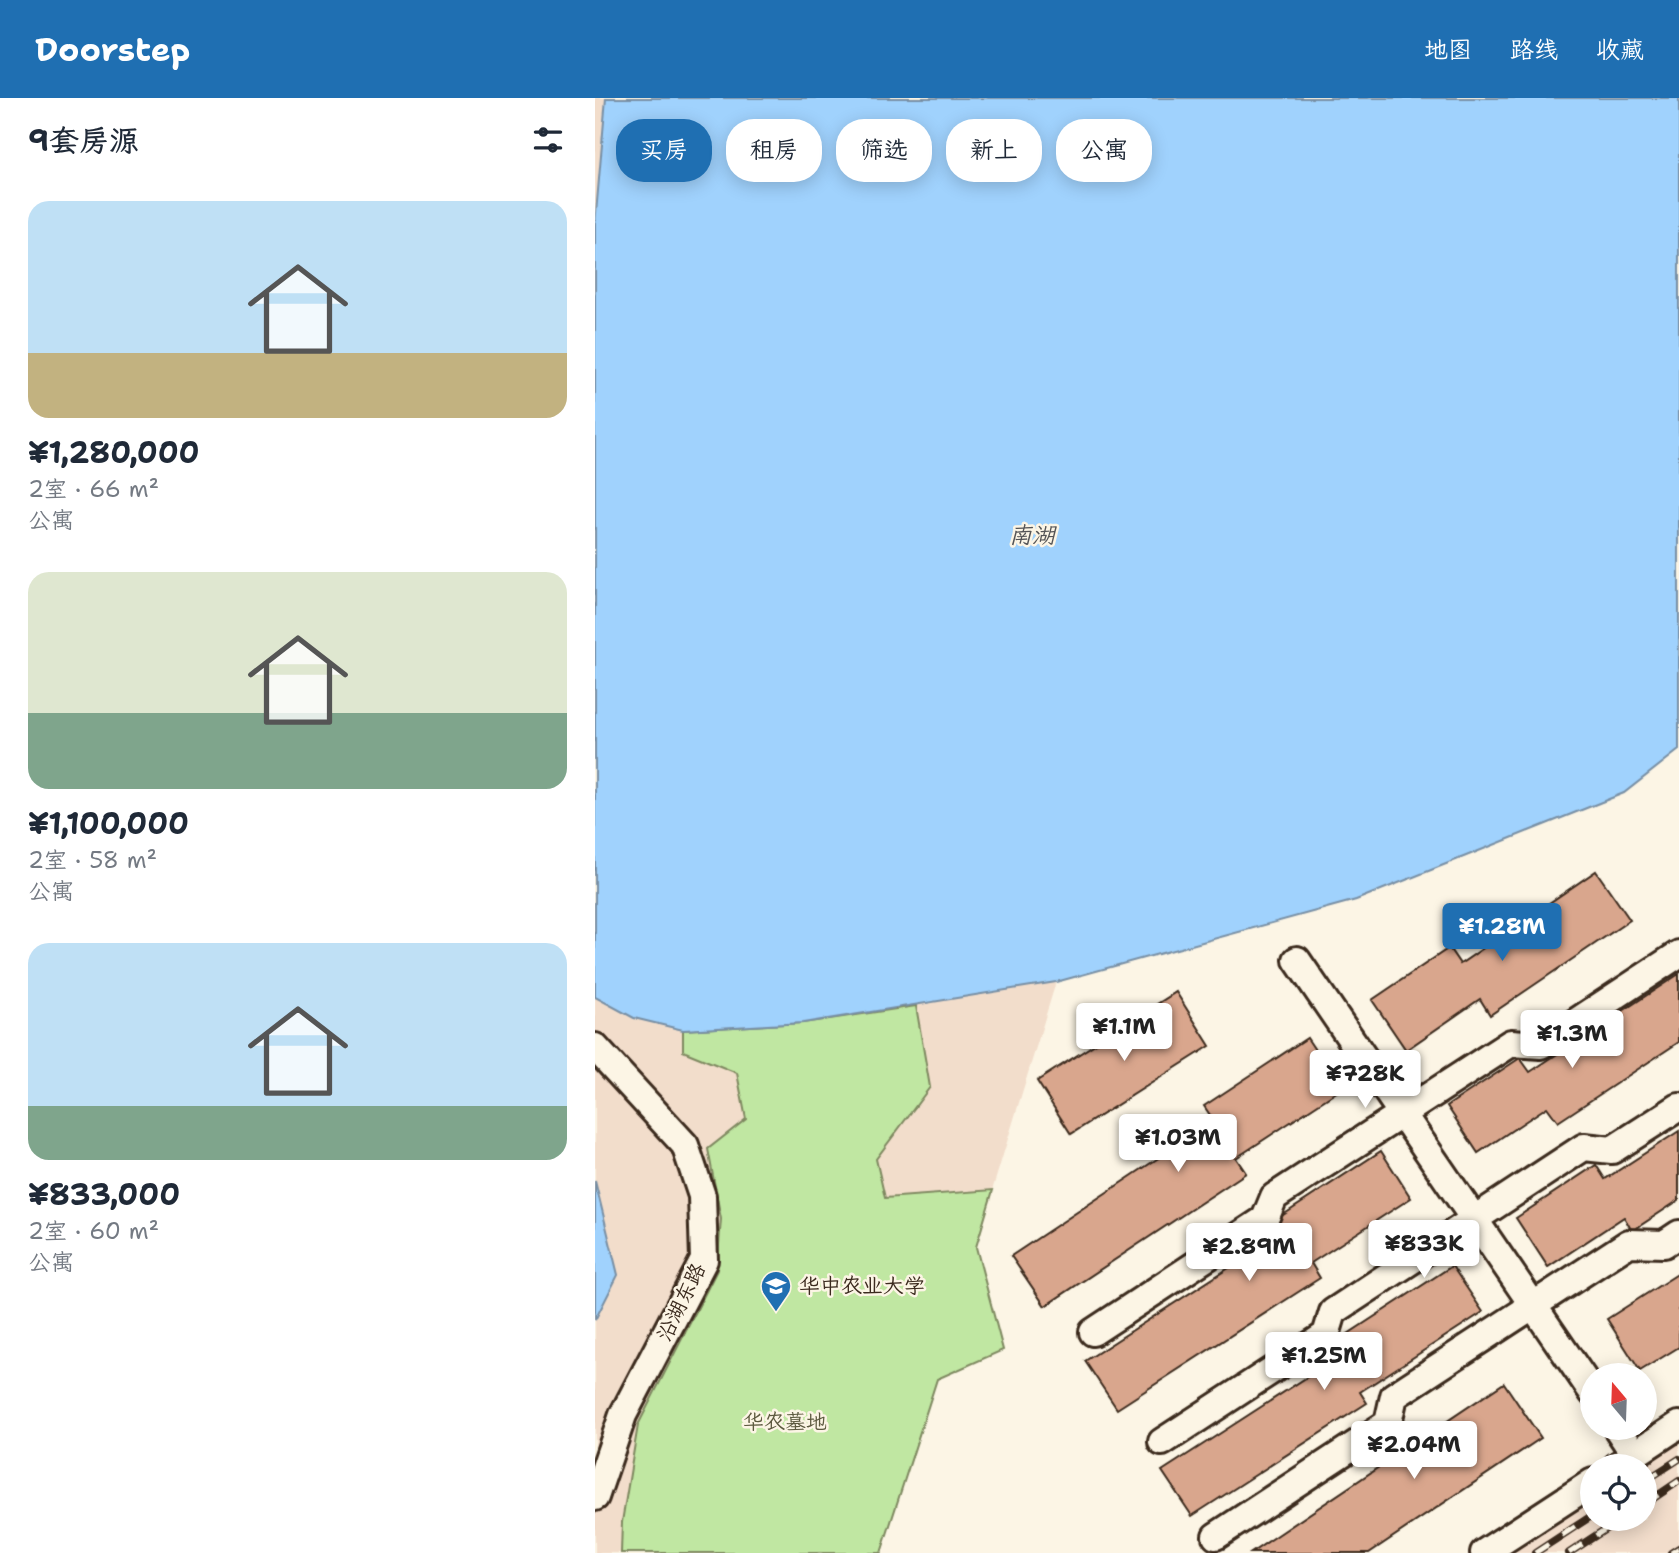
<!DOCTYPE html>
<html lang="zh">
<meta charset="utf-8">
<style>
:root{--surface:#fff;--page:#f2f2f3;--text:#1f2937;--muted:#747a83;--accent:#1f6fb2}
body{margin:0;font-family:"Shantell Sans","LXGW WenKai TC",sans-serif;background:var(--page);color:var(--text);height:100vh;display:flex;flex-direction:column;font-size:26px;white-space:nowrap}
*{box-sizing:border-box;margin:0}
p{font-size:23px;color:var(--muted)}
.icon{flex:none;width:38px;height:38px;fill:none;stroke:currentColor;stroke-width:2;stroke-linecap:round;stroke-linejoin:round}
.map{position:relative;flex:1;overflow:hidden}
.drawer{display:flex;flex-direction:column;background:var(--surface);width:595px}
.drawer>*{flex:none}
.hud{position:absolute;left:21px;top:21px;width:665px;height:63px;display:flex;gap:14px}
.needle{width:46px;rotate:341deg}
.fabs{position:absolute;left:985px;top:1265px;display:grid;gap:14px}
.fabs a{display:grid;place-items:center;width:77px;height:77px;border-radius:50%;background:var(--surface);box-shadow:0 4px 18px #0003;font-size:35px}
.price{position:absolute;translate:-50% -60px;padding:0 16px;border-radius:7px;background:#fff;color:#222;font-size:23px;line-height:46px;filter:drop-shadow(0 2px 4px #0008)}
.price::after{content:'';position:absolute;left:50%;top:42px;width:21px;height:16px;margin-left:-10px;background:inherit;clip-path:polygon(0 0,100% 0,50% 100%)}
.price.on{background:var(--accent);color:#fff}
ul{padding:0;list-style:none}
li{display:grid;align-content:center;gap:14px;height:371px;padding:0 28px}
li span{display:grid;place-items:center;height:217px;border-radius:21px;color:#555}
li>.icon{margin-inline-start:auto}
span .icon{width:126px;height:126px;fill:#fffc;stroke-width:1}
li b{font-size:30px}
h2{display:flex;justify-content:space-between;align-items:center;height:84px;padding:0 28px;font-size:30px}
.pill{padding:0 24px;border-radius:28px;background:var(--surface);box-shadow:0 4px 18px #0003;font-size:24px;line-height:63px}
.pill.on{background:var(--accent);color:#fff}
header{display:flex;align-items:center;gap:42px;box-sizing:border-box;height:98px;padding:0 35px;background:var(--accent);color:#fff}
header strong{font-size:33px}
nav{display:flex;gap:38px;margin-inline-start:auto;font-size:24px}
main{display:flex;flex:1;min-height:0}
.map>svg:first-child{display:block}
.built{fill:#f2ddcb}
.green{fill:#c0e7a2;stroke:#7e8860;stroke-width:2}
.water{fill:#a0d2fd;stroke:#788fa4;stroke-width:2}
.building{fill:#d9a68d;stroke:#3b2a1e;stroke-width:2}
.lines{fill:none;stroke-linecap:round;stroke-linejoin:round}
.minor-casing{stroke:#3b2a1e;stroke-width:32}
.minor{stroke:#fcf5e5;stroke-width:26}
.rail-casing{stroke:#3b2a1e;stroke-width:8}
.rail{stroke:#fcf5e5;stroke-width:5;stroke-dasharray:16;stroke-linecap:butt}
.labels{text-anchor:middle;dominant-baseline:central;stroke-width:5;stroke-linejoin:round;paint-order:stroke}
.poi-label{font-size:21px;fill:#3b2a1e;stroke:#fcf5e5;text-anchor:start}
.street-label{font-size:21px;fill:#3b2a1e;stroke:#fcf5e5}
.park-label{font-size:21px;fill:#5c593f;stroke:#fcf5e5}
.water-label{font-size:23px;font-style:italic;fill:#545456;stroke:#fcf5e5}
</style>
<header>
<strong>Doorstep</strong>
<nav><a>地图</a><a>路线</a><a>收藏</a></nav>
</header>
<main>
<section class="drawer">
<h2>9套房源<svg class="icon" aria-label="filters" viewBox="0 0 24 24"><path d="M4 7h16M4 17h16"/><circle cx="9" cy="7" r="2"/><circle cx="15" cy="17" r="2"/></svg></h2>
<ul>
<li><span style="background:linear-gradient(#bfe0f5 70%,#c2b280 0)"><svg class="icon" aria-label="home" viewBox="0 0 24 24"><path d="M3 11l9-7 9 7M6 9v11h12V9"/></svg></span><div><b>¥1,280,000</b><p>2室 · 66 m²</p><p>公寓</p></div></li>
<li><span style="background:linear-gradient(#dfe7d0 65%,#7fa58c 0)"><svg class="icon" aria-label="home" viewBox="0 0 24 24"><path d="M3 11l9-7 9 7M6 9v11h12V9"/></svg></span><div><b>¥1,100,000</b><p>2室 · 58 m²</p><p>公寓</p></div></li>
<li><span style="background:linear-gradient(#bfe0f5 75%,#7fa58c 0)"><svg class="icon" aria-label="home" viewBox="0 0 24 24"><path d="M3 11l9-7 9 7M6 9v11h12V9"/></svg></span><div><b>¥833,000</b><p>2室 · 60 m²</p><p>公寓</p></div></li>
</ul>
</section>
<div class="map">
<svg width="1084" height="1455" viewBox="0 0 1084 1455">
<rect width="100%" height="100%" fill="#fcf5e5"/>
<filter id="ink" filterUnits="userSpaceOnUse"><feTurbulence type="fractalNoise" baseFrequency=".0143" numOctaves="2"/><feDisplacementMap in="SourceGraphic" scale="14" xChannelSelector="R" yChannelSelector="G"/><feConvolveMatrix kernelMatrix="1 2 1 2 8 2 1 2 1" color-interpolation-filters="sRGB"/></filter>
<g filter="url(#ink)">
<path class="built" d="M0,0H11L0,127Z
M461,884L286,1455H0V899L39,920L88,932L208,925Z
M1084,1342V1455H911L997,1399L998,1421H1050V1368H1044Z"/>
<path class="green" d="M321,908L335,989L281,1061L290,1100L398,1092L381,1149L408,1252L342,1281L286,1455H26L27,1424L43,1327L122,1172L126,1121L113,1051L151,1021L142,975L88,953V932L208,925Z"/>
<path class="water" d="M11,0H1084V652L1029,695L761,802L461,884L208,925L88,932L39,920L0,899V127Z
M0,1083L23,1177L0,1222Z"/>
<path class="building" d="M1001,773L1035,822L895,917L885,901L811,952L777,902L854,850L865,866Z
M1084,876V944L963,1024L952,1009L883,1055L852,1008L925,960L935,974Z
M581,894L615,948L476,1036L442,983Z
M712,940L746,991L641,1060L651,1075L450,1208L416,1158L619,1023L609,1008Z
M1084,1033V1102L1037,1133L1029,1119L953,1169L921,1120L1001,1067L1010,1081Z
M786,1053L816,1100L716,1165L725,1180L522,1311L490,1263L691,1133L682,1121Z
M857,1168L888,1214L765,1294L772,1305L597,1418L567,1373L743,1259L736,1247Z
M1084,1175V1249L1045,1273L1012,1221Z
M909,1285L946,1340L774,1455H656Z"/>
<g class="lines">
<g class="minor-casing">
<path id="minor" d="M702,862L998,1295
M0,949L90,1047L107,1098L109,1162L28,1317L0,1399
M498,1234L670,1121L679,1099L916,945L946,947L1084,856
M1022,1330L1040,1357
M567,1344L731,1237L738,1214L989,1049L1017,1052L1084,1009
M1022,1368L1084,1327
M621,1438L793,1325L799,1298L1034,1145L1069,1146L1084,1136
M889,1455L998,1384"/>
</g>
<use href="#minor" class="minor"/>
<g class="rail-casing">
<path id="rail" d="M1050,1383L1084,1361
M1050,1406L1084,1383
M940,1455L998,1417
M974,1455L1026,1421
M1076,1455L1084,1450"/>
</g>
<use href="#rail" class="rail"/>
</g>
</g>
<defs>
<g id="university-pin" transform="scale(1.575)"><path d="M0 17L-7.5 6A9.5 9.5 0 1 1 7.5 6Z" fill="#1f6fb2" stroke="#fcf5e5"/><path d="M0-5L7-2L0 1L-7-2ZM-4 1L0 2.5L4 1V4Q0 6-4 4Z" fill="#fff"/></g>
</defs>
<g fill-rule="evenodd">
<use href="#university-pin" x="181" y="1188"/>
</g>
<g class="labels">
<g class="poi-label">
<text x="204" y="1188">华中农业大学</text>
</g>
<g class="street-label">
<text transform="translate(86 1204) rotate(-64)">沿湖东路</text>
</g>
<g class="park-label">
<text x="190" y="1324">华农墓地</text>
</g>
<g class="water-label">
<text x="437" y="437">南湖</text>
</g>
</g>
</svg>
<div class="fabs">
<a><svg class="needle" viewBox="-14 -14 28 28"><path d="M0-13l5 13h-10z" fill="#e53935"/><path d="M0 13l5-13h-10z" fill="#747a83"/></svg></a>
<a><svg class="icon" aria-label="locate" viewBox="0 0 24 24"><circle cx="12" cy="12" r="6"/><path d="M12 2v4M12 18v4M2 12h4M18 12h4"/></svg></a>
</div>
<b class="price on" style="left:907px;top:865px">¥1.28M</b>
<b class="price" style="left:529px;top:965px">¥1.1M</b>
<b class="price" style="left:977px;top:972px">¥1.3M</b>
<b class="price" style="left:770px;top:1012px">¥728K</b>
<b class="price" style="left:583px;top:1076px">¥1.03M</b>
<b class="price" style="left:829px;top:1182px">¥833K</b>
<b class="price" style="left:654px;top:1185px">¥2.89M</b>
<b class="price" style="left:729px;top:1294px">¥1.25M</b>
<b class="price" style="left:819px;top:1383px">¥2.04M</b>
<div class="hud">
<a class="pill on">买房</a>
<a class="pill">租房</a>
<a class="pill">筛选</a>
<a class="pill">新上</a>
<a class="pill">公寓</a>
</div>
</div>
</main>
